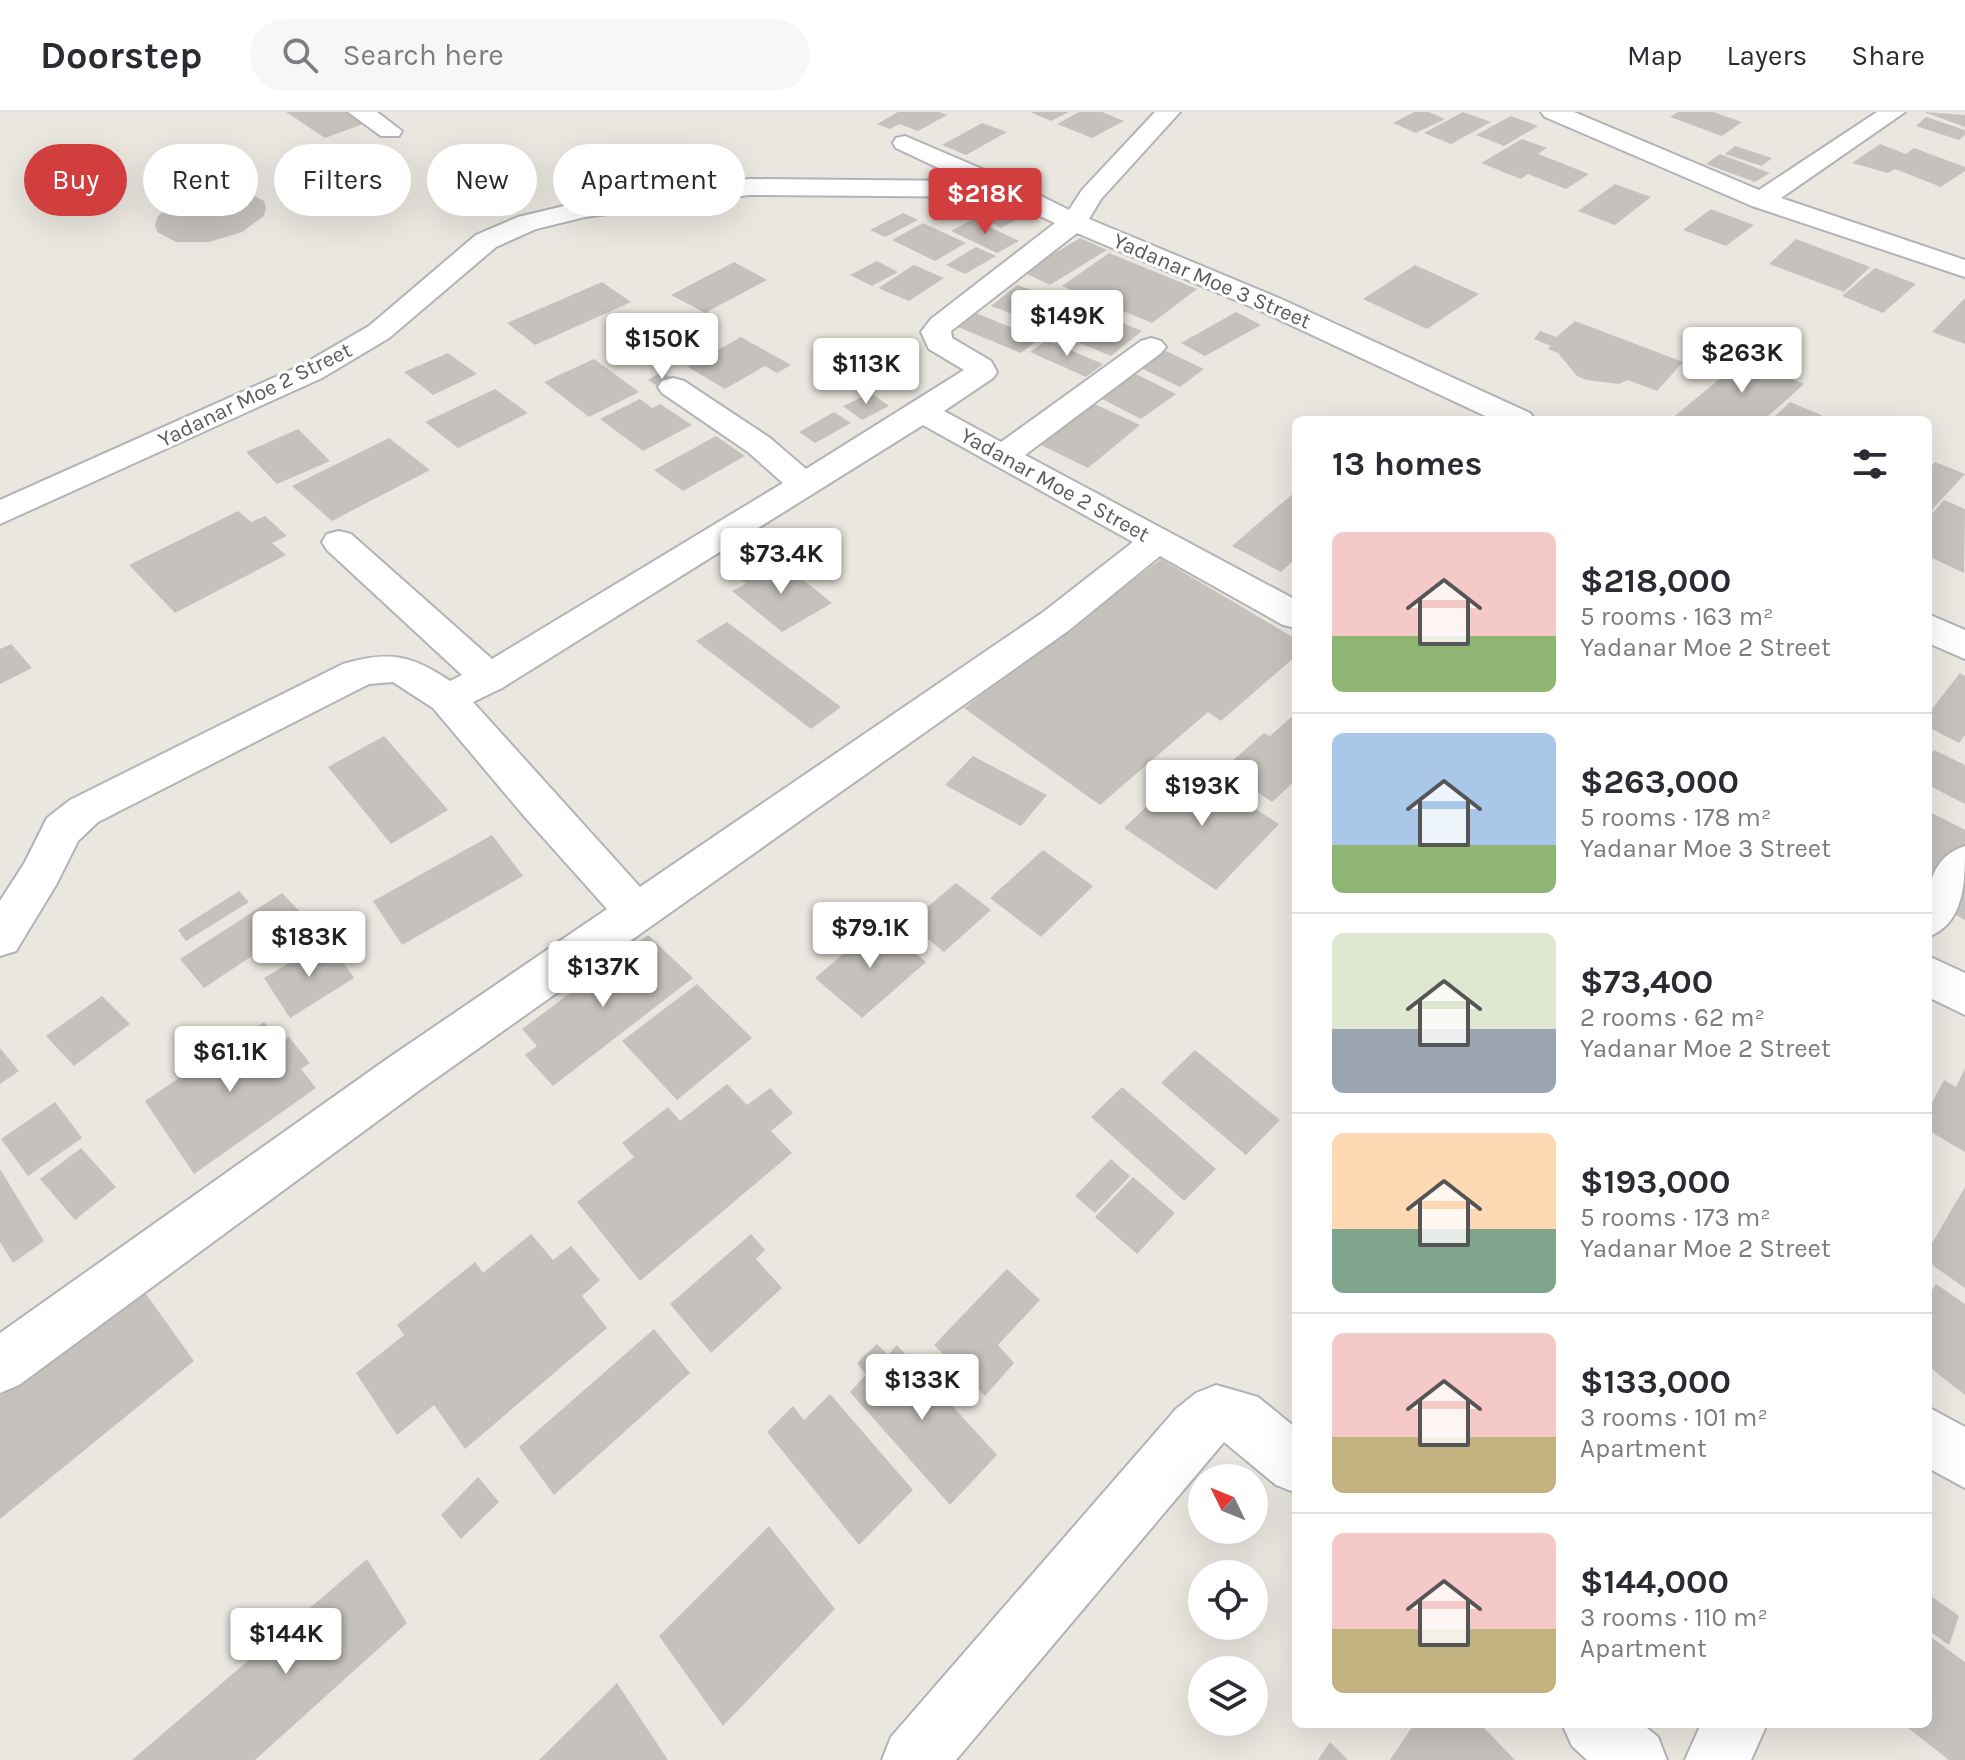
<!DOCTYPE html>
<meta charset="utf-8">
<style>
:root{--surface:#fff;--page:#f7f7f7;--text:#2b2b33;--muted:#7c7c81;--line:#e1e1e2;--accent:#d23e3e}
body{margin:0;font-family:Karla,sans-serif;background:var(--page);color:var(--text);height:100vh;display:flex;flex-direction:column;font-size:30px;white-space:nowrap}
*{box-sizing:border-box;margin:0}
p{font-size:26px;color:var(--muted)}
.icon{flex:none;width:44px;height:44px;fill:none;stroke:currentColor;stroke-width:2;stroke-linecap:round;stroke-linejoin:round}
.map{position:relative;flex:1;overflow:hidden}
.drawer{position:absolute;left:1292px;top:304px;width:640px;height:1312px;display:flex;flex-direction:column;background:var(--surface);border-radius:12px;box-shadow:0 8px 32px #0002}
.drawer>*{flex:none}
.hud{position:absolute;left:24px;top:32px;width:760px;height:72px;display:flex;gap:16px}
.needle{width:52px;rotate:313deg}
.tools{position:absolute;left:1188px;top:1352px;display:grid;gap:16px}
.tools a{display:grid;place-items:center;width:80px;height:80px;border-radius:50%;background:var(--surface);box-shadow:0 8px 32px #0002;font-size:40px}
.price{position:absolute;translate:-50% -68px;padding:0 18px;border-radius:8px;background:#fff;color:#222;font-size:26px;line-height:52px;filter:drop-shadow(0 2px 4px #0008)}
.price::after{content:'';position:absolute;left:50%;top:48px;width:24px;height:18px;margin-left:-12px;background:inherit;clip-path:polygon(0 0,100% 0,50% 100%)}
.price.on{background:var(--accent);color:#fff}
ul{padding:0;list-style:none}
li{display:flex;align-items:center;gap:24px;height:200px;padding:0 40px}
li+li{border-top:2px solid var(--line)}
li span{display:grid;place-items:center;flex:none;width:224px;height:160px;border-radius:12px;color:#555}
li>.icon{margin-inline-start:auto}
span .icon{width:96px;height:96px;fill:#fffc;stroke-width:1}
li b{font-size:34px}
h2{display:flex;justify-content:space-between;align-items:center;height:96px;padding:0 40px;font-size:34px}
.tag{padding:0 28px;border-radius:36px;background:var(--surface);box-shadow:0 8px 32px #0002;font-size:28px;line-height:72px}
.tag.on{background:var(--accent);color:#fff}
header{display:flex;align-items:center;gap:48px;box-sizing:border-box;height:112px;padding:0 40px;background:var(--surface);border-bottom:2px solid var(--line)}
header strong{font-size:38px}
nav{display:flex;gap:44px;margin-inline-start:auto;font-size:28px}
.search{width:560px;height:72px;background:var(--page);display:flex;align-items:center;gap:20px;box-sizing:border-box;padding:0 28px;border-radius:44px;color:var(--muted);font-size:30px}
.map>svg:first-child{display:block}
.building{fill:#c5c2bd}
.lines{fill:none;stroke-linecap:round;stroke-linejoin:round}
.minor-casing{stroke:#b1b3b7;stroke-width:4}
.minor{fill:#fff;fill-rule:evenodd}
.labels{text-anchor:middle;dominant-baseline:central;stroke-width:6;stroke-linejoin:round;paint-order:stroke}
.far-street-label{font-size:22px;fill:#595c5f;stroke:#fff}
</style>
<header>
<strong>Doorstep</strong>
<div class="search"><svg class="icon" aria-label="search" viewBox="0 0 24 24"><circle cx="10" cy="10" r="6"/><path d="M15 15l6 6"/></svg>Search here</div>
<nav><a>Map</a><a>Layers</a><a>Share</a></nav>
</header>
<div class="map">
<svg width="1965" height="1648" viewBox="0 0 1965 1648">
<rect width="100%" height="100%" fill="#eae7e0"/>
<path class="building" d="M286,0H348L366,11L325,26Z
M898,0H939L947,3L918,19L899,12L890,17L877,12Z
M1030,0H1069L1051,9Z
M1079,0H1102L1124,9L1092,26L1057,12Z
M1414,0H1429L1445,7L1416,21L1393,11Z
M1463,0L1491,10L1451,32L1424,21Z
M1678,0H1713L1742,10L1722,24L1670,5Z
M1924,0L1965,3V15Z
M1511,4L1538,14L1504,34L1476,23Z
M1926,5L1965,18V23L1959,28L1916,14Z
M982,11L1007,20L966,43L942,33Z
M1522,27L1547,36L1538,42L1589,62L1566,77L1528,62L1521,67L1481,51Z
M1880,32L1906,42L1914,36L1965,55V59L1941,75L1895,57L1888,61L1852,51Z
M1735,34L1772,46L1762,54L1725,42Z
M1720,42L1770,61L1755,70L1706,52Z
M1615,72L1651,85L1615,113L1578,99Z
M229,78L245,79L264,89L266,96L264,104L242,120L209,130H176L157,120L155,112L158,104L167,96L196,83Z
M990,88L1023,104L1001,116L968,98Z
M1711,97L1754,113L1726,134L1683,118Z
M903,101L918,108L885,125L870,118Z
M973,107L1019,129L997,141L951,119Z
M923,111L966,131L935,149L892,128Z
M1080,126L1107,138L1050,173L1023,160Z
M1796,127L1870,155L1844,180L1769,152Z
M976,135L996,144L965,162L946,153Z
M1109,141L1197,177L1152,211L1062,174Z
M877,149L898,160L872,174L850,163Z
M734,150L767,168L705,201L671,183Z
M914,153L944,166L909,189L878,176Z
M1415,153L1479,182L1427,217L1363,187Z
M1875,156L1916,172L1883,201L1842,184Z
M602,170L631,190L535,233L507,211Z
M1017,173L1075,194L1049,215L991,194Z
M1965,186V232L1932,220Z
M1088,197L1142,219L1111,244L1056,221Z
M1236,200L1261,213L1205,244L1181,231Z
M976,201L1039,227L1021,241L958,215Z
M1575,209L1683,250L1657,279L1628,268L1619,272L1586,268L1577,264L1558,241L1548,237L1551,234L1534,227L1540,219L1556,225Z
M741,225L791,253L777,261L765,254L725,277L688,255Z
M1047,228L1103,252L1086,265L1030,240Z
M1164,238L1204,257L1180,275L1139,255Z
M448,241L477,262L433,283L404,260Z
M1745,246L1804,272L1764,308H1670Z
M594,247L639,280L589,305L544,270Z
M662,260L677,269L662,277L648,268Z
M1134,261L1176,282L1141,307L1098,285Z
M495,277L528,301L458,336L425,310Z
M871,281L889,294L862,308L843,294Z
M640,287L652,296L660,292L692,313L643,339L600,307Z
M1088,289L1140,313L1088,356L1035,330Z
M1790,290L1833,308H1771Z
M834,300L851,311L815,331L799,320Z
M298,317L330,349L277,372L246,340Z
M716,324L745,344L683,379L654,358Z
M389,326L430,358L332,409L292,374Z
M1935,350L1965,362L1928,402V358Z
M1296,379V446L1281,460L1232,434Z
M1944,388L1965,397L1964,461L1928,444V406Z
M238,399L251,410L265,404L287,424L272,431L286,443L175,501L129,453Z
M1161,447L1296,527V544L1221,609L1208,600L1100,693L964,596Z
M782,451L832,491L782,520L732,479L746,472L740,467L761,456L766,460Z
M727,510L841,595L811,617L696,529Z
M11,532L32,556L0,572V537Z
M1960,561L1965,564V623L1959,631L1928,615V602Z
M1296,601V668L1272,690L1223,657L1264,621L1270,624Z
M384,624L448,698L391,732L328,655Z
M1934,638L1965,653V692L1928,673V647Z
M973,644L1047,683L1021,714L945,673Z
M1188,655L1279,712L1216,778L1124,716Z
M1928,699L1965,718V734L1941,775L1931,769L1928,775Z
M492,723L523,764L402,833L373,789Z
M1043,738L1093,774L1041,825L990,786Z
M1965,763V808L1945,797Z
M956,771L991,798L944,840L908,811Z
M239,779L249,790L186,829L178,818Z
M282,781L307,807L204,876L180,847Z
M879,811L926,850L862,906L815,866Z
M648,823L693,866L553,974L525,943L537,934L522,917Z
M328,828L354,866L290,906L264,866Z
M697,872L752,926L677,988L622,929Z
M102,884L130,912L74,954L46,924Z
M264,910L280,931L289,925L310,951L301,957L316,976L194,1062L145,989L179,966L174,961L228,925L233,931Z
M0,936L19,959L0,972Z
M1195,938L1280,1008L1246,1043L1161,971Z
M1965,956V1040L1928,1018V998L1944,968L1956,975Z
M727,972L747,993L770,976L793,1001L771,1019L792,1041L640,1169L577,1090L634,1045L622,1031L668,995L680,1009Z
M1122,975L1216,1057L1184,1089L1091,1005Z
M55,990L82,1026L28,1064L1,1027Z
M81,1036L116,1075L75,1108L40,1067Z
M1111,1047L1130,1064L1095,1101L1075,1084Z
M0,1057L44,1129L13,1151L0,1130Z
M1133,1065L1175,1101L1137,1142L1095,1105Z
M1965,1075V1176L1928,1150V1138Z
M531,1122L553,1148L571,1134L600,1168L582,1184L607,1216L465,1337L434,1293L397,1323L356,1261L404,1223L397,1213L475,1150L483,1161Z
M751,1122L765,1138L756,1147L782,1176L711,1241L670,1192Z
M1007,1157L1040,1188L998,1233L1014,1251L985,1284L934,1233Z
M1936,1172L1965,1192V1283L1928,1254V1184Z
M141,1175L194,1249L0,1407V1284Z
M654,1217L690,1261L554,1383L519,1335Z
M877,1232L888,1243L897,1233L997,1343L950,1393L850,1280L866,1263L857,1251Z
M830,1282L913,1378L859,1433L767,1320L793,1294L804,1308Z
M478,1365L499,1390L461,1427L441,1403Z
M769,1414L835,1497L723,1614L659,1524Z
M367,1447L407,1511L255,1648H132Z
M1928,1482L1959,1504L1949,1533L1928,1518Z
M1928,1523L1965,1550V1648H1949L1903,1612H1928Z
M617,1571L668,1648H539Z
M1414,1612H1480L1515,1648H1390Z
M1330,1630L1348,1648H1318Z"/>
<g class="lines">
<g class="minor-casing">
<path id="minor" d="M348,0H377L402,19L399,24H381Z
M1155,0H1180L1101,87L1089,107L1281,187L1530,301L1535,308H1494L1261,199L1077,121L951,219L952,226L991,249L997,260L993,266L944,299L1001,330L1141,229L1151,226L1161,229L1166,235L1161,241L1025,343L1296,488V516L1283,513L1160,444L1068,519L421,977L19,1273L0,1281V1221L387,947L607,797L524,704L433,596L393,570L369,572L98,710L78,729L56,773L16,839L0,844V789L25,750L47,706L70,688L343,552C388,539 410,542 450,569L462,563L327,438L322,430L327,422L339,419L351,422L492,547L783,371L748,340L662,281L658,275L662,269L673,266L684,269L770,326L806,357L964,258L929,237L921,220L931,207L1055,111L999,85L749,83L585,105L536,117L496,135L389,226L322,266L0,412V388L300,254L369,214L476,123L518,105L585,89L749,67L966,69L896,36L893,31L896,26L905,24L1017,72L1069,98L1082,78ZM923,313L1133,430L1042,501L640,775L473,590L502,576Z
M1541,0H1574L1759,78L1877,0H1905L1781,86L1965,148V165L1752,94L1545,5Z
M1928,502L1965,518V547L1928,531Z
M1965,734C1965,770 1965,811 1928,825C1928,789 1923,748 1965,734Z
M1928,844L1965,861V903L1928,885Z
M1216,1273L1258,1285L1296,1316V1381L1276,1373L1224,1330L956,1648H882L891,1625L1176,1297L1196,1281Z
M1928,1295L1965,1315V1376L1928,1356Z
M1562,1612H1642L1658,1625L1667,1648H1587L1572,1634Z
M1701,1612H1767L1751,1648H1685Z"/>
</g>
<use href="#minor" class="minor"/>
</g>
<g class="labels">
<g class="far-street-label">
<text transform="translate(1212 169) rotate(23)">Yadanar Moe 3 Street</text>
<text transform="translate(255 283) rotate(-26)">Yadanar Moe 2 Street</text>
<text transform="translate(1055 373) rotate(29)">Yadanar Moe 2 Street</text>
</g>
</g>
</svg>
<div class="tools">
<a><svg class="needle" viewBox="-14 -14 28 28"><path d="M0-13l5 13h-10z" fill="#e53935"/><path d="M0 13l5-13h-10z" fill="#7c7c81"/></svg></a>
<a><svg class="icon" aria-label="locate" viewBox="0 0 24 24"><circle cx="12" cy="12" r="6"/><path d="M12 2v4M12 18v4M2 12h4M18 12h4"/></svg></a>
<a><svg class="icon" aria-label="layers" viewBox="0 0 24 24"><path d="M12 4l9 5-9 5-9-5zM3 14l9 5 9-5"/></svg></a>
</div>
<b class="price on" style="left:985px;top:124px">$218K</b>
<b class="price" style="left:1067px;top:246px">$149K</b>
<b class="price" style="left:662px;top:269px">$150K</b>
<b class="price" style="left:1742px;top:283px">$263K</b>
<b class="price" style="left:866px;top:294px">$113K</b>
<b class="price" style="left:781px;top:484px">$73.4K</b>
<b class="price" style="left:1202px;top:716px">$193K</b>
<b class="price" style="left:870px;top:858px">$79.1K</b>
<b class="price" style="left:309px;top:867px">$183K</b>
<b class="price" style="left:603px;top:897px">$137K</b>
<b class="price" style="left:230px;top:982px">$61.1K</b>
<b class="price" style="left:922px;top:1310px">$133K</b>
<b class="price" style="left:286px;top:1564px">$144K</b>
<div class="hud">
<a class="tag on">Buy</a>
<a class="tag">Rent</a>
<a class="tag">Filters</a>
<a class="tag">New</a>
<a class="tag">Apartment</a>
</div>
<section class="drawer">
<h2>13 homes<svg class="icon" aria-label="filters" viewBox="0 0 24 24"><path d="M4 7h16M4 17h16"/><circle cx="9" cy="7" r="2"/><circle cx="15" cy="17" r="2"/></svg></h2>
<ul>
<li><span style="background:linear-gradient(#f6c9c9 65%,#8fb573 0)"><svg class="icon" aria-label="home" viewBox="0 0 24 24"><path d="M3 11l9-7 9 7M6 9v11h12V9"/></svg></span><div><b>$218,000</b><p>5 rooms · 163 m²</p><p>Yadanar Moe 2 Street</p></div></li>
<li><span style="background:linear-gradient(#a9c7e8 70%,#8fb573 0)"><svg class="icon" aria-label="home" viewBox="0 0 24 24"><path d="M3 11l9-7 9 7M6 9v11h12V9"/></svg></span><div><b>$263,000</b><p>5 rooms · 178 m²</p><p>Yadanar Moe 3 Street</p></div></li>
<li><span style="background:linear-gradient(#dfe7d0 60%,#9aa5b1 0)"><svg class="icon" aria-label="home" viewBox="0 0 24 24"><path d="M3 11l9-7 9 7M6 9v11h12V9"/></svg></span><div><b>$73,400</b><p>2 rooms · 62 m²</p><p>Yadanar Moe 2 Street</p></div></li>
<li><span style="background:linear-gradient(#ffd9b3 60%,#7fa58c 0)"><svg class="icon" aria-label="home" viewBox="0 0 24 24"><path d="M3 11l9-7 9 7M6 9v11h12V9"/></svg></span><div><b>$193,000</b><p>5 rooms · 173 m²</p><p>Yadanar Moe 2 Street</p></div></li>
<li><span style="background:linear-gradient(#f6c9c9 65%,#c2b280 0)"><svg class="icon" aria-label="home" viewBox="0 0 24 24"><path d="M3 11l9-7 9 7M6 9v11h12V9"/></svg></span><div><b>$133,000</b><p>3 rooms · 101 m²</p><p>Apartment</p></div></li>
<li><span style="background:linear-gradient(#f6c9c9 60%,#c2b280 0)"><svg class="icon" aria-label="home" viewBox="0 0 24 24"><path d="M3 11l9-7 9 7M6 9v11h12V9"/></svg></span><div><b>$144,000</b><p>3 rooms · 110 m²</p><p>Apartment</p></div></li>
</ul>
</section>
</div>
